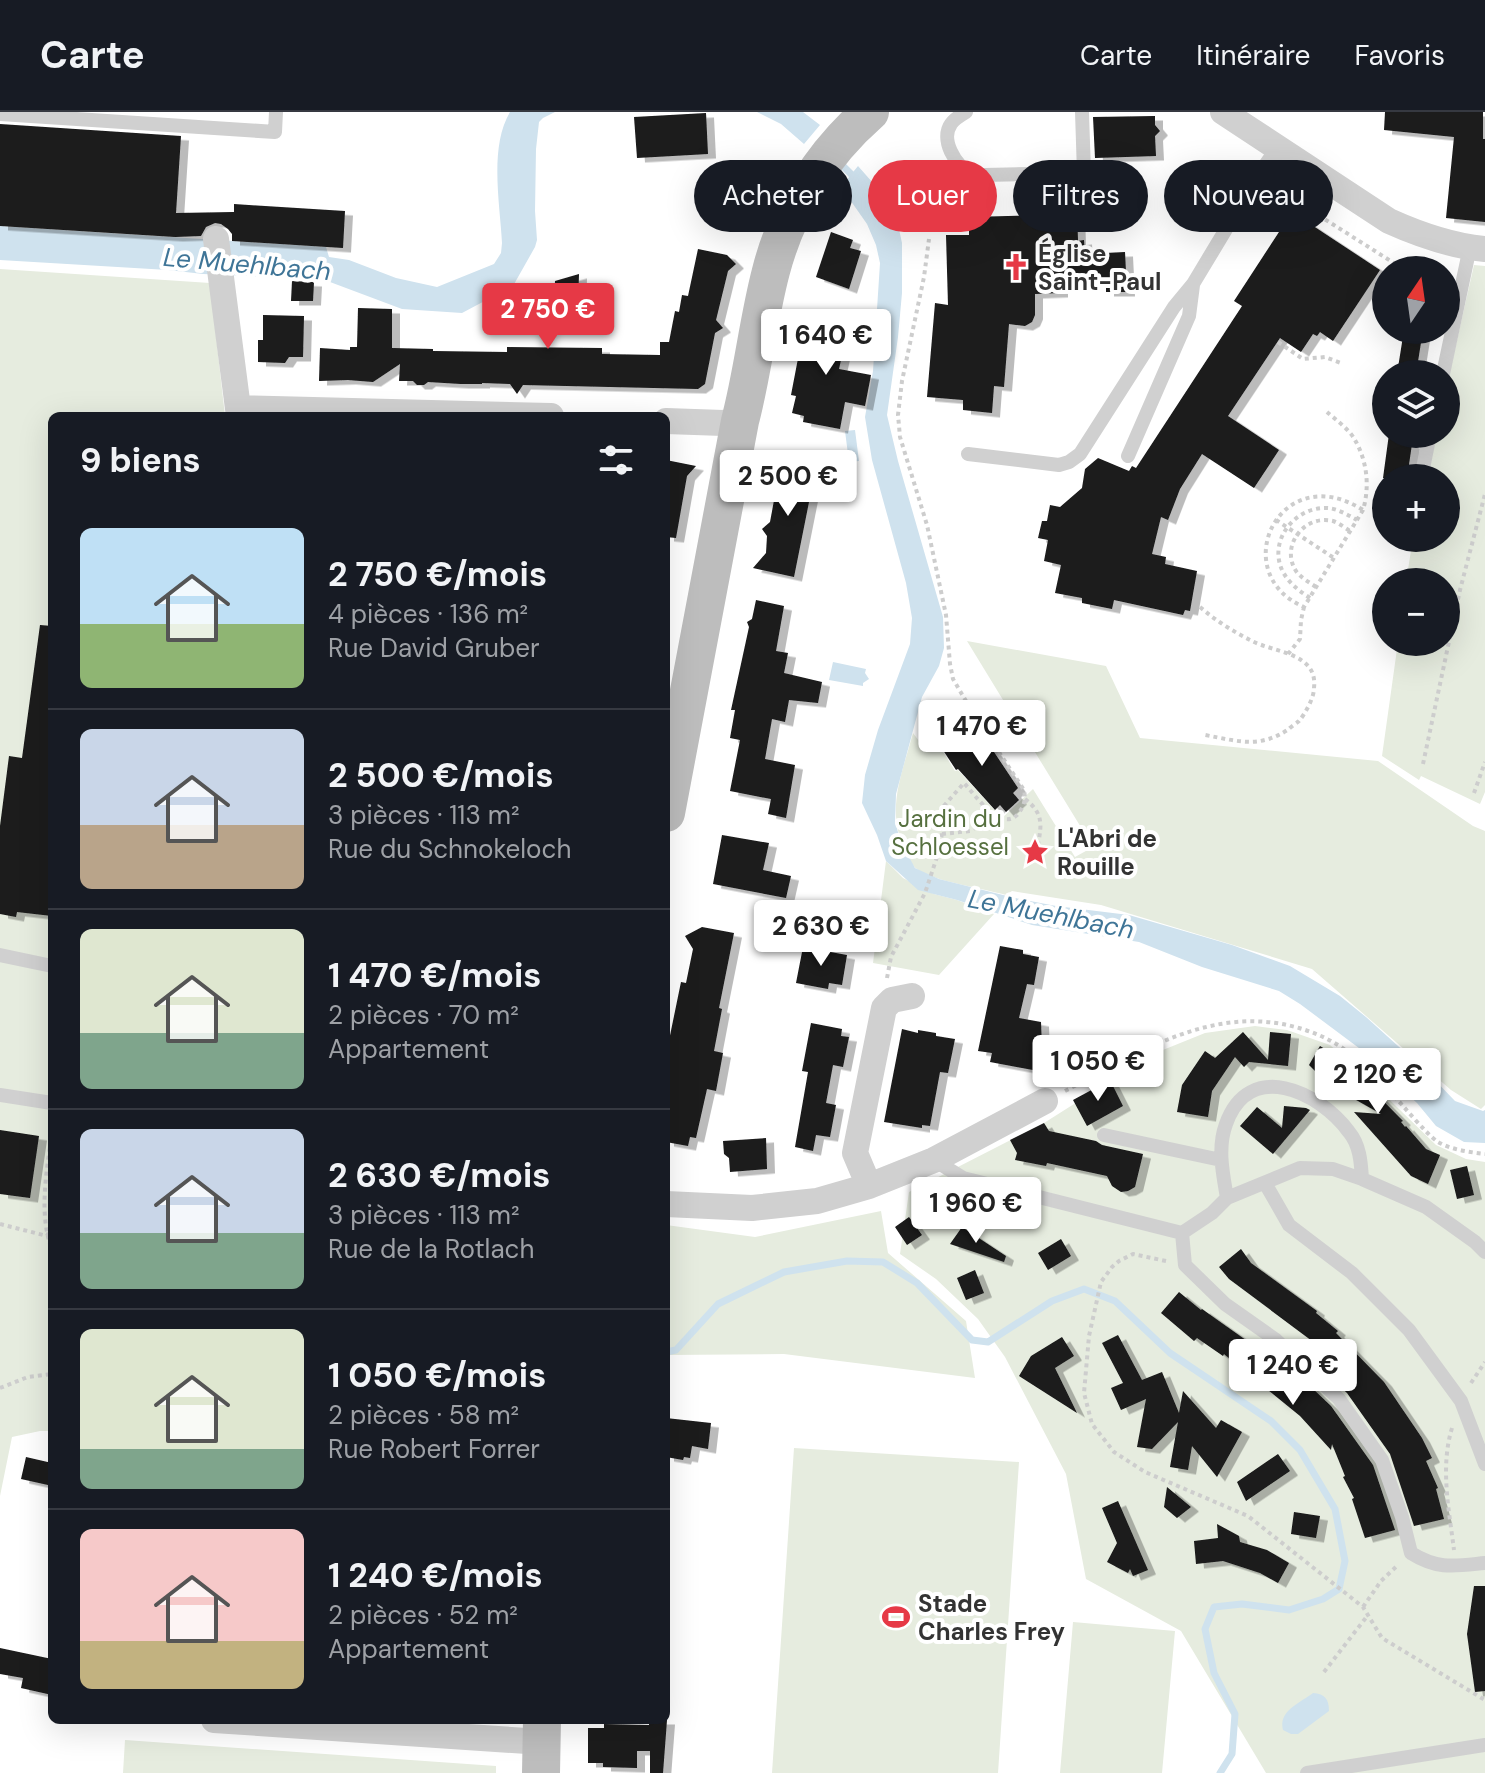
<!DOCTYPE html>
<html lang="fr">
<meta charset="utf-8">
<style>
:root{--surface:#171b24;--page:#242831;--text:#f1f3f6;--muted:#9ea1a6;--line:#363941;--accent:#e63946}
body{margin:0;font-family:"DM Sans",sans-serif;background:var(--page);color:var(--text);height:100vh;display:flex;flex-direction:column;font-size:30px;white-space:nowrap}
*{box-sizing:border-box;margin:0}
p{font-size:26px;color:var(--muted)}
.icon{flex:none;width:44px;height:44px;fill:none;stroke:currentColor;stroke-width:2;stroke-linecap:round;stroke-linejoin:round}
.map{position:relative;flex:1;overflow:hidden}
.side{position:absolute;left:48px;top:300px;width:622px;height:1312px;display:flex;flex-direction:column;background:var(--surface);border-radius:12px;box-shadow:0 8px 32px #0002}
.side>*{flex:none}
.banner{position:absolute;left:694px;top:48px;width:670px;height:72px;display:flex;gap:16px}
.needle{width:52px;rotate:13deg}
.buttons{position:absolute;left:1372px;top:144px;display:grid;gap:16px}
.buttons a{display:grid;place-items:center;width:88px;height:88px;border-radius:50%;background:var(--surface);box-shadow:0 8px 32px #0002;font-size:40px}
.price{position:absolute;translate:-50% -68px;padding:0 18px;border-radius:8px;background:#fff;color:#222;font-size:26px;line-height:52px;filter:drop-shadow(0 2px 4px #0008)}
.price::after{content:'';position:absolute;left:50%;top:48px;width:24px;height:18px;margin-left:-12px;background:inherit;clip-path:polygon(0 0,100% 0,50% 100%)}
.price.on{background:var(--accent);color:#fff}
ul{padding:0;list-style:none}
li{display:flex;align-items:center;gap:24px;height:200px;padding:0 32px}
li+li{border-top:2px solid var(--line)}
li span{display:grid;place-items:center;flex:none;width:224px;height:160px;border-radius:12px;color:#555}
li>.icon{margin-inline-start:auto}
span .icon{width:96px;height:96px;fill:#fffc;stroke-width:1}
li b{font-size:34px}
h2{display:flex;justify-content:space-between;align-items:center;height:96px;padding:0 32px;font-size:34px}
.pill{padding:0 28px;border-radius:36px;background:var(--surface);box-shadow:0 8px 32px #0002;font-size:28px;line-height:72px}
.pill.on{background:var(--accent);color:#fff}
header{display:flex;align-items:center;gap:48px;box-sizing:border-box;height:112px;padding:0 40px;background:var(--surface);border-bottom:2px solid var(--line)}
header strong{font-size:38px}
nav{display:flex;gap:44px;margin-inline-start:auto;font-size:28px}
.map>svg:first-child{display:block}
.green{fill:#e6ecdf}
.water{fill:#cfe2ee}
.lines{fill:none;stroke-linecap:round;stroke-linejoin:round}
.stream{stroke:#cfe2ee;stroke-width:7}
.building{fill:#1a1a1a;filter:url(#shadow)}
.path{stroke:#cdcdcd;stroke-width:4;stroke-dasharray:4 4;stroke-linecap:butt}
.lane{stroke:#d0d0d0;stroke-width:14}
.street{stroke:#d0d0d0;stroke-width:26}
.secondary{stroke:#bdbdbd;stroke-width:38}
.labels{text-anchor:middle;dominant-baseline:central;stroke-width:8;stroke-linejoin:round;paint-order:stroke}
.poi-label{font-size:24px;font-weight:bold;fill:#333;stroke:#fff;text-anchor:start}
.park-label{font-size:24px;fill:#56703f;stroke:#fff}
.water-label{font-size:26px;font-style:italic;fill:#3f7597;stroke:#fff}
</style>
<header>
<strong>Carte</strong>
<nav><a>Carte</a><a>Itinéraire</a><a>Favoris</a></nav>
</header>
<div class="map">
<svg width="1485" height="1661" viewBox="0 0 1485 1661">
<defs>
<filter id="shadow"><feDropShadow dx="8" dy="4.5" stdDeviation="0" flood-color="#0004"/></filter>
</defs>
<rect width="100%" height="100%" fill="#fff"/>
<path class="green" d="M1474,153L1485,154V680L1480,692L1421,664L1419,668L1382,644L1398,530H1446V470H1406L1413,426H1446V366H1426L1436,322H1446V277Z
M0,157L210,171L225,304H52V1319H40L12,1325L0,1384Z
M967,529L1106,554L1140,626L1378,649L1473,714L1485,719V993L1481,997L1451,978L1312,857L1101,793L1012,779L1006,783C986,777 932,769 917,757C912,754 909,746 907,741C884,701 902,662 913,621L922,633L934,625L955,659L958,658L1002,706L1033,677L1075,745L1093,735Z
M886,749L903,766L934,782L957,788L994,802L939,863L873,851Z
M1255,914L1287,918L1330,933L1362,961L1436,1033L1466,1047L1485,1050V1661H1266L1181,1519L1086,1467L1066,1362L1005,1245L978,1207L936,1167L900,1142L909,1080L1044,1011L1153,942L1205,921Z
M881,1099L888,1141L966,1209L975,1266L784,1242L666,1243V1113L755,1125Z
M794,1336L1019,1350L998,1661H772Z
M1073,1510L1175,1519L1162,1661H1060Z
M125,1628L496,1654V1661H123Z"/>
<path class="water" d="M510,0H555L543,6L539,10L536,37L535,99L537,128L535,135L513,174L462,201L402,197L322,167L203,162L168,158L0,148V114L326,135L329,145L349,148L396,166L437,175L494,152L501,141L502,131C500,92 489,35 510,0Z
M757,0H803L820,13L804,32L781,12Z
M858,54L888,88L897,108L902,131V181L898,225L887,303L898,349L943,505L944,536L939,554L922,585L896,682L895,710L901,730L915,756L939,767L1015,786L1056,794L1129,803L1232,833L1290,854L1340,884L1366,905L1429,962L1455,989L1483,999L1485,998V1031L1464,1030L1436,1014L1417,991L1396,972L1375,948L1300,892L1279,879L1202,855L1139,830L1032,813L957,788L918,778L886,749L877,723L862,691L865,663L878,618L910,532L912,506L906,471L872,348L865,305L873,259L880,151L876,133L867,112L841,75Z
M855,318L859,349L849,350L845,319Z
M833,550L866,557L865,561L869,567L863,571V574L829,568Z
M1313,1581C1325,1582 1329,1587 1329,1599L1298,1622H1291L1283,1618C1278,1599 1300,1591 1313,1581Z"/>
<g class="lines">
<path class="stream" d="M838,49L858,69
M666,1240L676,1238L718,1192L784,1160L847,1149L883,1150L917,1171L972,1228L988,1230L1052,1189L1084,1177L1115,1189L1170,1241L1271,1309L1300,1338L1335,1397L1345,1449L1339,1477L1323,1487L1289,1498L1242,1492L1214,1495L1205,1517L1214,1561L1235,1602L1232,1642L1220,1661"/>
</g>
<path class="building" d="M1385,0H1483V27H1485V110L1446,106L1454,25L1384,18Z
M706,1L708,42L637,46L634,5Z
M1155,4V13L1160,19L1155,24L1156,44L1095,46L1093,5Z
M0,12L181,24L176,101L234,100V92L345,99L343,136L232,129V122L228,117L221,112L215,111L206,115L201,124L175,125L0,114Z
M1077,97L1078,129L1084,128L1085,142L1125,140L1127,180H1106V169L1060,171V181L1035,182V203L1032,210L1025,214L1009,212L1004,275L994,274L992,301L963,298V288L927,285L935,191L948,193L946,123H969V105L1055,103V98Z
M1292,100L1380,158L1333,229L1320,220L1317,224L1313,222L1301,240L1280,226L1228,304L1279,338L1254,376L1202,342L1180,377L1168,408L1161,405L1152,442L1166,445L1165,452L1197,459L1190,499L1185,498L1183,503L1114,488L1112,497L1082,491V486L1055,481L1061,453L1044,449L1048,428L1038,426L1042,409H1047L1050,393L1060,395L1082,376L1085,357L1098,346L1129,359L1132,354L1136,356L1242,194L1234,189Z
M831,120L853,128L850,136L861,139L849,177L816,165Z
M698,137L727,143L736,152L728,159L716,208L723,216L715,221L705,272L698,277L523,273L517,282L510,272L482,271V272H461L428,270L424,273H417L413,269H399L400,252L373,270L348,268L319,269L320,236L350,238V235H357L358,196L392,197V236L433,237V239L507,240V235L602,236V242L660,243V230H669L675,199L679,200L682,183L688,184Z
M579,162L578,192L554,191L555,169Z
M292,169L314,170L313,189H291Z
M263,203L304,204L303,245H289L285,251L258,250V228H263Z
M805,210L848,216L839,257L871,263L865,294L845,290L840,317L803,310L804,304L792,301L796,284L791,283Z
M1404,218H1423L1416,262H1397Z
M1389,322H1412L1410,331L1412,332L1407,366H1383Z
M666,348L696,354L687,364L676,426L666,425Z
M779,348L816,355L794,465L753,456L766,441L767,424L762,417L770,410L778,367L777,360Z
M756,488L784,494L776,539L788,541L784,561L822,570L818,591L789,588L785,610L772,607L765,647L795,653L786,706L768,702L771,687L730,679L740,628L730,626L735,598H731L749,515L747,510L752,507Z
M40,513L52,514V804L17,800L16,805L0,802V714L9,644L22,646Z
M976,613L1018,676L1013,681L1019,688L1006,700L1000,693L995,698L958,657L956,658L941,635Z
M722,723L769,731L763,758L791,764L786,786L713,772Z
M702,815L734,821L719,896L722,897L714,939L723,941L716,979L707,977L696,1026L690,1025L688,1034L666,1030V943L681,870L686,871L693,837L685,824Z
M1000,834L1023,838V842L1039,845L1034,873L1027,872L1019,906L1041,910L1042,936L1033,958L990,950L992,941L978,939Z
M803,835L847,843L842,873L829,871L828,877L796,871Z
M811,911L842,917L841,924L849,925L843,955L833,953L826,991L836,993L830,1025L816,1023L813,1039L795,1035L808,960L802,959Z
M902,917L918,921V918L936,921V924L955,927L948,961L940,960L930,1014L922,1013V1016L884,1010Z
M1243,920L1268,948L1270,920L1291,922L1288,954L1249,950L1244,955L1235,945L1212,979L1208,1005L1177,1000L1182,973L1205,939L1215,946Z
M1320,934L1343,948L1403,1009L1401,1010L1405,1015L1406,1014L1426,1037L1440,1043L1428,1072L1411,1064L1354,1000L1381,1002L1328,972L1309,953Z
M1110,968L1123,994L1087,1014L1073,988Z
M1284,994L1306,996L1310,998L1273,1042L1240,1014L1257,995L1282,1016Z
M1044,1011L1049,1019L1096,1029L1102,1033L1143,1042L1135,1075L1128,1079L1121,1080L1112,1074L1107,1064L1047,1051L1046,1054L1015,1048L1017,1041L1010,1028Z
M0,1018L39,1024L30,1086L0,1082Z
M766,1026L767,1057L730,1060L729,1046L724,1042L723,1029Z
M1467,1054L1474,1083L1457,1087L1450,1058Z
M909,1105L922,1123L907,1133L895,1115Z
M962,1115L1006,1144L1004,1150L950,1132Z
M1061,1127L1071,1144L1048,1158L1038,1141Z
M1241,1137L1251,1151L1317,1199L1316,1201L1338,1219L1336,1221L1384,1270L1422,1326L1432,1346L1426,1349L1438,1376L1436,1377L1444,1407L1414,1414L1390,1342L1347,1281L1303,1240L1312,1229L1229,1167L1219,1155Z
M975,1158L984,1181L966,1188L957,1166Z
M1179,1180L1201,1198L1202,1197L1250,1231L1253,1228L1288,1258L1290,1255L1331,1294L1373,1353L1395,1418L1365,1426L1352,1387L1354,1386L1343,1365L1345,1364L1332,1332L1331,1338L1300,1304L1224,1242L1223,1244L1197,1226L1194,1229L1161,1201Z
M1118,1223L1142,1268L1162,1260L1179,1301L1183,1279L1216,1316L1221,1308L1242,1320L1217,1365L1192,1334L1188,1358L1170,1355L1178,1310L1152,1337L1137,1335L1146,1287L1121,1298L1111,1276L1123,1271L1102,1231Z
M1062,1225L1074,1244L1055,1256L1077,1301L1019,1264L1031,1244Z
M666,1306L711,1311L708,1337L692,1334L690,1346L684,1345L683,1348L666,1345Z
M1278,1342L1290,1359L1246,1389L1237,1370Z
M26,1345L52,1351L48,1373L21,1367Z
M1167,1375L1191,1395L1177,1406L1164,1395Z
M1118,1389L1148,1458L1133,1464L1130,1457L1128,1461L1107,1450L1117,1431L1102,1396Z
M1294,1400L1320,1404L1316,1426L1291,1422Z
M1217,1412L1239,1424L1240,1430L1267,1438L1289,1451L1278,1471L1260,1461L1223,1449L1196,1452L1194,1429L1218,1426Z
M1474,1474H1485V1579L1475,1580L1467,1522Z
M0,1536L52,1547V1583L21,1576L23,1566L0,1562Z
M649,1608H667L663,1661H650V1639H637V1656L603,1655V1651H588V1616H604V1612L649,1613Z"/>
<g class="lines">
<path class="path" d="M1269,78L1285,82L1397,153
M1278,230L1303,247L1325,245L1341,251
M1327,300C1336,308 1349,317 1355,328C1367,349 1370,374 1363,398L1304,495C1225,461 1280,345 1363,398
M1276,408L1334,446
M1316,475C1309,470 1301,466 1296,459C1280,434 1304,402 1333,409C1339,411 1345,416 1350,419
M1310,486C1299,479 1289,471 1283,460C1267,429 1295,394 1328,396C1338,397 1348,403 1357,408
M1200,495C1216,509 1234,520 1252,529C1276,541 1318,541 1314,576C1314,586 1305,602 1299,609C1298,610 1289,616 1289,617C1259,637 1238,629 1205,623
M1288,542L1300,527L1301,508L1304,495
M1423,652L1460,478L1485,382
M1474,681L1485,650
M1025,687C1043,701 1042,712 1038,732
M942,722L970,719L995,703
M887,866L891,845L925,781L937,745L942,722V696L964,671C975,683 1001,721 1018,702C1024,694 1026,688 1024,678L973,601L953,567L950,552L946,503L927,413L900,325L898,303L902,269L924,165L929,127
M1065,979C1138,941 1213,891 1299,916C1316,921 1334,929 1348,940C1363,952 1378,967 1392,982C1403,993 1426,1022 1438,1030C1452,1038 1469,1040 1485,1042
M52,1020C47,1058 38,1101 52,1138
M0,1112L47,1124L52,1114
M1166,1149L1133,1142L1119,1149L1112,1155L1101,1170L1089,1224L1084,1281L1092,1312L1114,1340L1145,1360L1248,1404L1363,1495L1382,1526L1485,1588
M1471,1271L1485,1250
M0,1276L28,1265L52,1262
M1452,1316C1440,1355 1449,1398 1454,1438
M1363,1495L1381,1469L1398,1453
M1324,1560L1368,1503"/>
<path class="lane" d="M966,0C961,3 954,7 951,12C940,27 955,54 971,61C972,62 982,63 984,63L1084,61L1082,0
M0,2L275,20L276,0
M1443,262L1470,135
M968,342L1059,353L1069,350L1080,342L1174,195L1193,172L1261,59L1277,36
M1128,344L1189,204L1193,173
M1421,366L1430,322
M0,843L52,854
M0,983L52,991
M1104,1023L1221,1048
M934,1048L963,1066L1182,1121L1212,1101L1227,1086L1300,1056L1333,1057L1362,1067L1426,1095L1475,1130L1485,1140
M1265,1071L1289,1113L1352,1161L1409,1218L1461,1289L1485,1352
M1227,1086C1223,1062 1217,1036 1226,1012C1249,947 1319,979 1349,1020C1360,1033 1361,1051 1362,1067
M1182,1121L1185,1153L1225,1192L1276,1228L1339,1287L1382,1348L1402,1405L1411,1441C1438,1458 1455,1454 1485,1451
M1307,1661L1485,1633"/>
<path class="street" d="M1223,0L1389,109C1420,123 1452,134 1485,137
M216,127L239,304
M238,296L551,304
M666,309L723,311L740,309
M869,1074L855,1041L884,896L892,888L912,884
M666,1092L752,1096L817,1089L869,1074L934,1048L1045,989
M214,1608L542,1630"/>
<path class="secondary" d="M666,701L740,309C753,260 758,208 771,159C787,97 822,42 870,0
M541,1661L542,1608"/>
</g>
<defs>
<g id="church-bare" transform="scale(2.16)"><path d="M-1.2-6h2.4v3.5h3.3v2.4h-3.3V6h-2.4V-.1h-3.3v-2.4h3.3Z" fill="#e63946" stroke="#fff" stroke-width="2.5" paint-order="stroke"/></g>
<g id="sight-bare" transform="scale(2.16)"><path d="M0-6L1.8-2.2L6-1.7L2.9 1.2L3.7 5.4L0 3.3L-3.7 5.4L-2.9 1.2L-6-1.7L-1.8-2.2Z" fill="#e63946" stroke="#fff" stroke-width="2.5" paint-order="stroke"/></g>
<g id="stadium-bare" transform="scale(2.16)"><path d="M0-5a6.5 5 0 1 0 0 10a6.5 5 0 1 0 0-10ZM-3.5-1.8h7v3.6h-7Z" fill="#e63946" stroke="#fff" stroke-width="2.5" paint-order="stroke"/></g>
</defs>
<g fill-rule="evenodd">
<use href="#church-bare" x="1016" y="155"/>
<use href="#sight-bare" x="1035" y="740"/>
<use href="#stadium-bare" x="896" y="1505"/>
</g>
<g class="labels">
<g class="poi-label">
<text x="1038" y="141">Église<tspan x="1038" dy="28">Saint-Paul</tspan></text>
<text x="1057" y="726">L'Abri de<tspan x="1057" dy="28">Rouille</tspan></text>
<text x="918" y="1491">Stade<tspan x="918" dy="28">Charles Frey</tspan></text>
</g>
<g class="park-label">
<text x="950" y="706">Jardin du<tspan x="950" dy="28">Schloessel</tspan></text>
</g>
<g class="water-label">
<text transform="translate(247 152) rotate(5)">Le Muehlbach</text>
<text transform="translate(1051 802) rotate(11)">Le Muehlbach</text>
</g>
</g>
</svg>
<div class="buttons">
<a><svg class="needle" viewBox="-14 -14 28 28"><path d="M0-13l5 13h-10z" fill="#e53935"/><path d="M0 13l5-13h-10z" fill="#9ea1a6"/></svg></a>
<a><svg class="icon" aria-label="layers" viewBox="0 0 24 24"><path d="M12 4l9 5-9 5-9-5zM3 14l9 5 9-5"/></svg></a>
<a>+</a>
<a>−</a>
</div>
<b class="price on" style="left:548px;top:239px">2 750 €</b>
<b class="price" style="left:826px;top:265px">1 640 €</b>
<b class="price" style="left:788px;top:406px">2 500 €</b>
<b class="price" style="left:982px;top:656px">1 470 €</b>
<b class="price" style="left:821px;top:856px">2 630 €</b>
<b class="price" style="left:1098px;top:991px">1 050 €</b>
<b class="price" style="left:1378px;top:1004px">2 120 €</b>
<b class="price" style="left:976px;top:1133px">1 960 €</b>
<b class="price" style="left:1293px;top:1295px">1 240 €</b>
<div class="banner">
<a class="pill">Acheter</a>
<a class="pill on">Louer</a>
<a class="pill">Filtres</a>
<a class="pill">Nouveau</a>
</div>
<section class="side">
<h2>9 biens<svg class="icon" aria-label="filters" viewBox="0 0 24 24"><path d="M4 7h16M4 17h16"/><circle cx="9" cy="7" r="2"/><circle cx="15" cy="17" r="2"/></svg></h2>
<ul>
<li><span style="background:linear-gradient(#bfe0f5 60%,#8fb573 0)"><svg class="icon" aria-label="home" viewBox="0 0 24 24"><path d="M3 11l9-7 9 7M6 9v11h12V9"/></svg></span><div><b>2 750 €/mois</b><p>4 pièces · 136 m²</p><p>Rue David Gruber</p></div></li>
<li><span style="background:linear-gradient(#c9d6e8 60%,#b9a48a 0)"><svg class="icon" aria-label="home" viewBox="0 0 24 24"><path d="M3 11l9-7 9 7M6 9v11h12V9"/></svg></span><div><b>2 500 €/mois</b><p>3 pièces · 113 m²</p><p>Rue du Schnokeloch</p></div></li>
<li><span style="background:linear-gradient(#dfe7d0 65%,#7fa58c 0)"><svg class="icon" aria-label="home" viewBox="0 0 24 24"><path d="M3 11l9-7 9 7M6 9v11h12V9"/></svg></span><div><b>1 470 €/mois</b><p>2 pièces · 70 m²</p><p>Appartement</p></div></li>
<li><span style="background:linear-gradient(#c9d6e8 65%,#7fa58c 0)"><svg class="icon" aria-label="home" viewBox="0 0 24 24"><path d="M3 11l9-7 9 7M6 9v11h12V9"/></svg></span><div><b>2 630 €/mois</b><p>3 pièces · 113 m²</p><p>Rue de la Rotlach</p></div></li>
<li><span style="background:linear-gradient(#dfe7d0 75%,#7fa58c 0)"><svg class="icon" aria-label="home" viewBox="0 0 24 24"><path d="M3 11l9-7 9 7M6 9v11h12V9"/></svg></span><div><b>1 050 €/mois</b><p>2 pièces · 58 m²</p><p>Rue Robert Forrer</p></div></li>
<li><span style="background:linear-gradient(#f6c9c9 70%,#c2b280 0)"><svg class="icon" aria-label="home" viewBox="0 0 24 24"><path d="M3 11l9-7 9 7M6 9v11h12V9"/></svg></span><div><b>1 240 €/mois</b><p>2 pièces · 52 m²</p><p>Appartement</p></div></li>
</ul>
</section>
</div>
